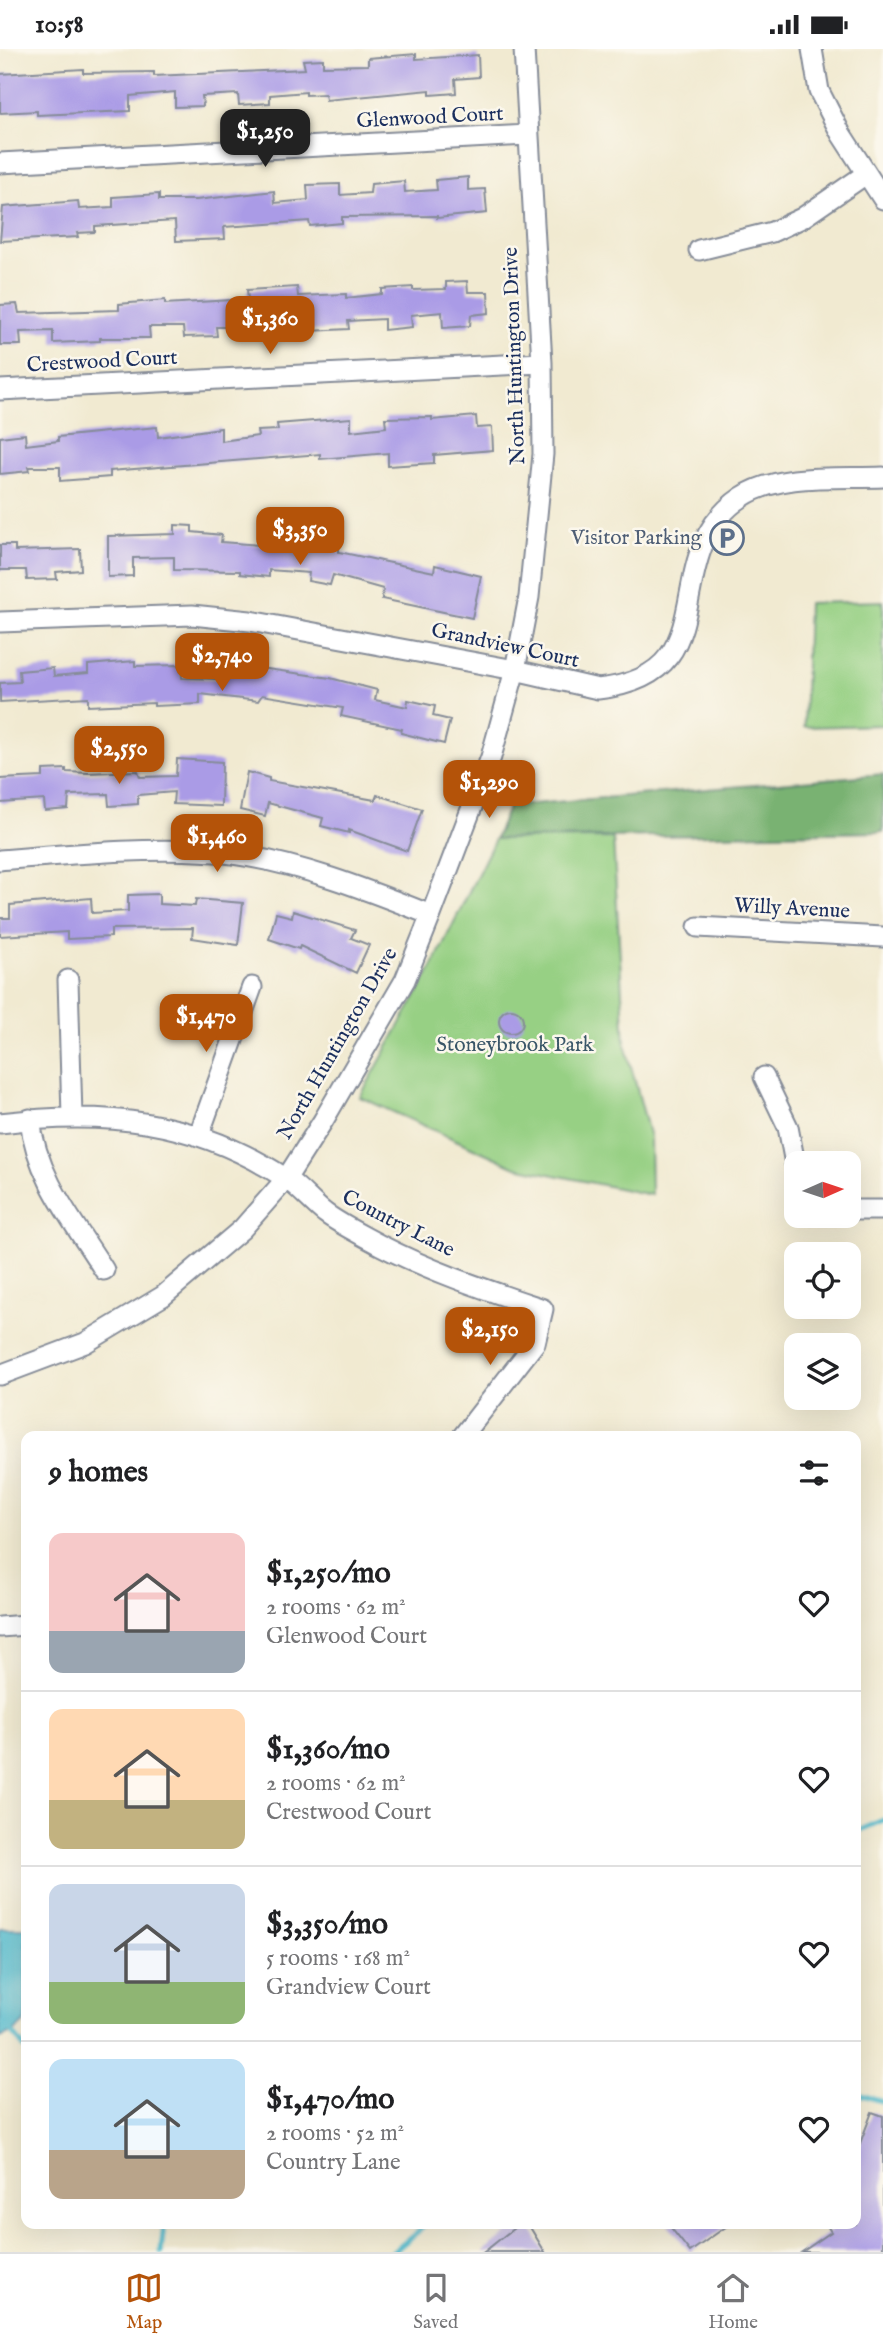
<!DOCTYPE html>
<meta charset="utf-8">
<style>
:root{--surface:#fff;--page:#f6f6f6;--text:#202124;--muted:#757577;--line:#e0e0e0;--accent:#b45309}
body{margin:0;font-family:"IM FELL English",serif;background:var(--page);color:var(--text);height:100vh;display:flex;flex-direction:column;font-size:26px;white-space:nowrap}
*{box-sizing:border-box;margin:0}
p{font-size:23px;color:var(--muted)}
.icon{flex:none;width:38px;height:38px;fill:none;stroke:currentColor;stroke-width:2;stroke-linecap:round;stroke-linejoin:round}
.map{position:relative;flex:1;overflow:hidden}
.panel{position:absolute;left:21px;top:1382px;width:840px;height:798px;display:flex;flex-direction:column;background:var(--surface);border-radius:14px;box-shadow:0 7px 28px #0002}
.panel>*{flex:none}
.needle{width:46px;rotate:87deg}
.controls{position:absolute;left:784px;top:1102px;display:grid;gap:14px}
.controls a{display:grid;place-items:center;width:77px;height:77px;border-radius:14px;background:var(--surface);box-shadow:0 7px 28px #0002;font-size:35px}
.price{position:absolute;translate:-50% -60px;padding:0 16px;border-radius:14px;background:var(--accent);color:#fff;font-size:23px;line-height:46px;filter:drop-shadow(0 2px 4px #0008)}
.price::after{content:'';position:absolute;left:50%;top:42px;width:21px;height:16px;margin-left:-10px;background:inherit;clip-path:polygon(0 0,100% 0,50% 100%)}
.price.on{background:#222;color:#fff}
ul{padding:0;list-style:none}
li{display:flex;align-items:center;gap:21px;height:175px;padding:0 28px}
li+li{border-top:2px solid var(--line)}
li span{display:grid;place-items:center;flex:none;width:196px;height:140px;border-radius:14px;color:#555}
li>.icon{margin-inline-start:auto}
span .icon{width:84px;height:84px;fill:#fffc;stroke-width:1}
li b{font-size:30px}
h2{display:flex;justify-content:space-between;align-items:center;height:84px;padding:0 28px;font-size:30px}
.status{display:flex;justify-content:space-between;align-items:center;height:49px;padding:0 35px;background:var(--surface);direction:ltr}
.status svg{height:19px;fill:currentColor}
.menu{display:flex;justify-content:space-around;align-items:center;height:98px;border-top:2px solid var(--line);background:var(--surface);font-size:19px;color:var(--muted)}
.menu a{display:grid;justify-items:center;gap:4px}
.menu .on{color:var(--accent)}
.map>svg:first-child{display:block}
.green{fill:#97d084;stroke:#598071;stroke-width:2}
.forest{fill:#79b272;stroke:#4a7068;stroke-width:2}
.water{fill:#51bbce;stroke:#367596;stroke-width:2}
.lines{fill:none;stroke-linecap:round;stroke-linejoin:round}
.stream{stroke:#51bbce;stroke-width:5}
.building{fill:#aa9be6}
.minor-casing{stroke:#868c98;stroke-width:23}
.minor{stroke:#fff;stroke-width:19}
.labels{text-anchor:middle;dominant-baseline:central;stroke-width:5;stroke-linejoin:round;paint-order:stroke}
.street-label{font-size:21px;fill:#1b2f5e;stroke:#fbf7ec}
.service-label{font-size:21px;fill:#4e5e75;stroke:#fbf7ec;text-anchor:end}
.park-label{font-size:21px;fill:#3a5768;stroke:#fbf7ec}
</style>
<div class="status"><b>10:58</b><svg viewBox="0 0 49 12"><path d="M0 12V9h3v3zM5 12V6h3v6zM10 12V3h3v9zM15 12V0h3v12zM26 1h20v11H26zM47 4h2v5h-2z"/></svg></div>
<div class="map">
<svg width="883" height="2203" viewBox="0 0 883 2203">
<rect width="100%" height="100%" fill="#fbf7ec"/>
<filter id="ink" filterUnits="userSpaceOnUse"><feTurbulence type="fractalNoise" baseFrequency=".0143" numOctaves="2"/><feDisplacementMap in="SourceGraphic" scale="14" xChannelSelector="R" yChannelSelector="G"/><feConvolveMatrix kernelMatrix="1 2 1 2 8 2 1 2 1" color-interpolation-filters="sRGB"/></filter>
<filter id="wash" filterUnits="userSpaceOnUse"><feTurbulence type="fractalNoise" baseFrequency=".00686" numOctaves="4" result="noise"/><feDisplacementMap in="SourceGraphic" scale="28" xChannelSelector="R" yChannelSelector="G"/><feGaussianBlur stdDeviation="1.57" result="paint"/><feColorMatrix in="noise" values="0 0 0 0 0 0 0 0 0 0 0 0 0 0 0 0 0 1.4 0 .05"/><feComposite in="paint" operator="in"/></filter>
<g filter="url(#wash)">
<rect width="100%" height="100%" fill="#f1ead1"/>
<path class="green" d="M883,552V676L804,678L808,554Z
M613,789L625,995L650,1088L651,1146L516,1118L360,1048L429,924L495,790Z"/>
<path class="forest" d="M883,725V783L495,790L509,757Z"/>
<path class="water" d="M0,1879H26V1972L13,1984L0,1989Z"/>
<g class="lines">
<path class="stream" d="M856,1783L883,1771
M13,1984L26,2001
M856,2044L883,2053
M161,2203L164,2175
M393,2203L427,2175"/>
</g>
<g id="blocks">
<path class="building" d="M416,5V10L478,6L479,28L455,30L456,44L430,46V41L326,51L325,45L306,46V43L270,46V54L239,56L238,45L202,47L203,57L175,58V43L130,47V62L37,66V62L0,64V25L83,20V24L154,23V27L305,20L303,11L323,10V17L368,16V9Z
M468,128V141L485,140L487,164L437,169V167L342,168V174L310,177L309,172L224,178L225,190L176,192L175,172L95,177V183L77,184L78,188L0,192L3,158L78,152L79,160L113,158V148L159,145V151H196L274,142L275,154L308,151L307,136L340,135V146L370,144L371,135L404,132L405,143L437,141L436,131Z
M467,232L468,243H488L489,264L471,266L470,277L443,279L442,263L411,266L412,278L384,281V270L348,272L349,280L249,285V278H216L217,287L184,288L183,278H149L150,289H100V292L53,294V282L20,283L21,296H0V256L17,255L19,264L119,261V255L165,251V255L248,250L247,241L297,238L298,247L346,245V249L382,245V240L413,238V241L446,240V233Z
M476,367L477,379L492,378L493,401L434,406V414L388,417V404L320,410V405L110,422V428L60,432V418H28L29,422L0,425V388L25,385L26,396L58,392V388L126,381L157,378L158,388L221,379V392L258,387L257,382L278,381L277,375L351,369V382L386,378L385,369L432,368V371Z
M175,476L192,477V483L222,486L221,493L313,500L314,492L339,497V503L434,523L435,516L481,527L472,569L382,550L383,540L333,526L330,536L308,532L309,524L269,521V528L240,525V522L174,521V508L133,509V527L108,528V487L175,485Z
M0,496H15V502L80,500L81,521L56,523L57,530L27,531L26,521H0Z
M135,612V617L181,616L182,629L219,630L220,623L237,625L239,616L330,629L377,641L375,651L407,658L408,651L435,657L433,667L450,671L444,695L401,684L402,680L341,667L343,659L262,646L258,652L200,645V655L154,657V654L88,657V648L0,653V634L20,633L19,622L53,619L54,627L88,624V616Z
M177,710L222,713L221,757L173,755L174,743L138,746V755L109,757L108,745L69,746L68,760L45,762L44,751L0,754V730L43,728V721L66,720V723L88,724L138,722L140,728L176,727Z
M247,723L269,729V732L375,751L377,746L422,760L407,802L349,781V784L321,777L323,769L268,754L265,767L240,761Z
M159,845V855L195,857L196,850L243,854L238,896L192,889L193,879L111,880V888L67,890V883L0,887V869H10V856L91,849L92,864L128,862V846Z
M293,862L355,881L351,889L369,896L356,924L300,897L299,900L269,890L276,864L292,868Z
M499 972a12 12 0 1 1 24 0a12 12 0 1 1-24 0Z
M872,2063L883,2067V2203H802L831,2183L826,2175H856V2105Z
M519,2175H528L545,2203H484Z
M668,2175H730L690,2203Z"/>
</g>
</g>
<g filter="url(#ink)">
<use href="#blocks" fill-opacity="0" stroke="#868c98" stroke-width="2"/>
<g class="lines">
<g class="minor-casing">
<path id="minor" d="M812,0L819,42L841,85L883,150
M0,114L527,86
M699,201L772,183L802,169L866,125
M0,341L542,314
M0,573L192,566L250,572L515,621L598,640C732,626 653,507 742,448C780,423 840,430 883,428
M0,811C69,805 166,796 233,805C302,815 367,841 431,866
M698,878L883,888
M68,931L72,1067
M764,1028L788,1078L796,1120
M30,1070C36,1128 74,1173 104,1221
M0,1074C104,1061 195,1070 285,1129C299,1138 311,1153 325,1164C341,1176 362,1186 380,1196C432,1223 487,1241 543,1260L535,1294L462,1388
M199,1086L252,938
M849,1161H883
M0,1326L85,1294L163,1247L242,1180L286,1130L323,1072L405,931L431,866L491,708L515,621L529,548L543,405L542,314L524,0
M0,1578L26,1576"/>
</g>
<use href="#minor" class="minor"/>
</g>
</g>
<defs>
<g id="parking-ring" transform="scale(1.75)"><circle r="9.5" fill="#fbf7ec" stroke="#5c6f8a" stroke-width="1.5"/><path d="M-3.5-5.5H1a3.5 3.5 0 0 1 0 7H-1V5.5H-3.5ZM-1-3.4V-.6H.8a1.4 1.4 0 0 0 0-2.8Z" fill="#5c6f8a"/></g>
</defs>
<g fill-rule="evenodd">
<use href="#parking-ring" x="727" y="489"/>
</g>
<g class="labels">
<g class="street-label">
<text transform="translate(430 69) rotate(-3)">Glenwood Court</text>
<text transform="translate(515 307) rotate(-92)">North Huntington Drive</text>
<text transform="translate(102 313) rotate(-3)">Crestwood Court</text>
<text transform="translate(505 597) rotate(12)">Grandview Court</text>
<text transform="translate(792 860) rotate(3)">Willy Avenue</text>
<text transform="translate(338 995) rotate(-60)">North Huntington Drive</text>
<text transform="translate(398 1175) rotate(27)">Country Lane</text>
</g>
<g class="service-label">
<text x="702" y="489">Visitor Parking</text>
</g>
<g class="park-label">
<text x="515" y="996">Stoneybrook Park</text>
</g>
</g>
</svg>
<div class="controls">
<a><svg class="needle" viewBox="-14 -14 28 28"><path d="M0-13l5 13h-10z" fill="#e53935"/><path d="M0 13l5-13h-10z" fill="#757577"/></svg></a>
<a><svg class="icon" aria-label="locate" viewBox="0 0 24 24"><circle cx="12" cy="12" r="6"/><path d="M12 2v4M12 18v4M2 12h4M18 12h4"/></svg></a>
<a><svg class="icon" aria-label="layers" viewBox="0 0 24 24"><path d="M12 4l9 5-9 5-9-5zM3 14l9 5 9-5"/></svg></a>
</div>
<b class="price on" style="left:265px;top:120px">$1,250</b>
<b class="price" style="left:270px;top:307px">$1,360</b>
<b class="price" style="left:300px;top:518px">$3,350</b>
<b class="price" style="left:222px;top:644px">$2,740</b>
<b class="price" style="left:119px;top:737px">$2,550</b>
<b class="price" style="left:489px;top:771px">$1,290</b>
<b class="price" style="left:217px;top:825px">$1,460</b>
<b class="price" style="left:206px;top:1005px">$1,470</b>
<b class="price" style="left:490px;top:1318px">$2,150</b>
<section class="panel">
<h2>9 homes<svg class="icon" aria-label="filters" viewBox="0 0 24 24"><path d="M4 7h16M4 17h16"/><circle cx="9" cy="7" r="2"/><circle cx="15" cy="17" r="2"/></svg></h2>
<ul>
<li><span style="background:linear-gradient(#f6c9c9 70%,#9aa5b1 0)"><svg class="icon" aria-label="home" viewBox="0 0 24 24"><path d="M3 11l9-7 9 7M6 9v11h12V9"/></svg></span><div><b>$1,250/mo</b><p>2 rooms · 62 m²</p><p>Glenwood Court</p></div><svg class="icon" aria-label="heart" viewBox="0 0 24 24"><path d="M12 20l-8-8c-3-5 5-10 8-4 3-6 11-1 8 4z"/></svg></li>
<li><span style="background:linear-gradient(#ffd9b3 65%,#c2b280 0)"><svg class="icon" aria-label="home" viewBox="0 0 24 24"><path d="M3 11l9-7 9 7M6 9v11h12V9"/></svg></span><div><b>$1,360/mo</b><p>2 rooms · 62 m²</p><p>Crestwood Court</p></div><svg class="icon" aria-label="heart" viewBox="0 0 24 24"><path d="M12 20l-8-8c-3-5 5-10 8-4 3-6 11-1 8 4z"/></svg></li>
<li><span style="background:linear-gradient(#c9d6e8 70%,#8fb573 0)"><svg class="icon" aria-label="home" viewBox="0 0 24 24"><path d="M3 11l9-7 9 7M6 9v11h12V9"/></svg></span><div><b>$3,350/mo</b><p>5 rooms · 168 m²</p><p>Grandview Court</p></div><svg class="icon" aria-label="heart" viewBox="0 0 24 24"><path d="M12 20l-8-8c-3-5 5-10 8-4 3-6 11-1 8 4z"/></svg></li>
<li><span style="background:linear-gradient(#bfe0f5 65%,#b9a48a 0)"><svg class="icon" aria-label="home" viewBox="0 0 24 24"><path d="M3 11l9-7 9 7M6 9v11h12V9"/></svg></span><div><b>$1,470/mo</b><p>2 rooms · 52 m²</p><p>Country Lane</p></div><svg class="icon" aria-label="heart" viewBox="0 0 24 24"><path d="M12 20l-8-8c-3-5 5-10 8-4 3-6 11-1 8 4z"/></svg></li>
</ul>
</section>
</div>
<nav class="menu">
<a class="on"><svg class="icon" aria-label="map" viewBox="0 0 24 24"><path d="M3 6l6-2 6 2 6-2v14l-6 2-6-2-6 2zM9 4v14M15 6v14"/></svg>Map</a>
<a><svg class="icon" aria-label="saved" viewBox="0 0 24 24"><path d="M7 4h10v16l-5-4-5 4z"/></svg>Saved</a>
<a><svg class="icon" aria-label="home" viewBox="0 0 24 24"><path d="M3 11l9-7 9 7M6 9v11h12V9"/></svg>Home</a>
</nav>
